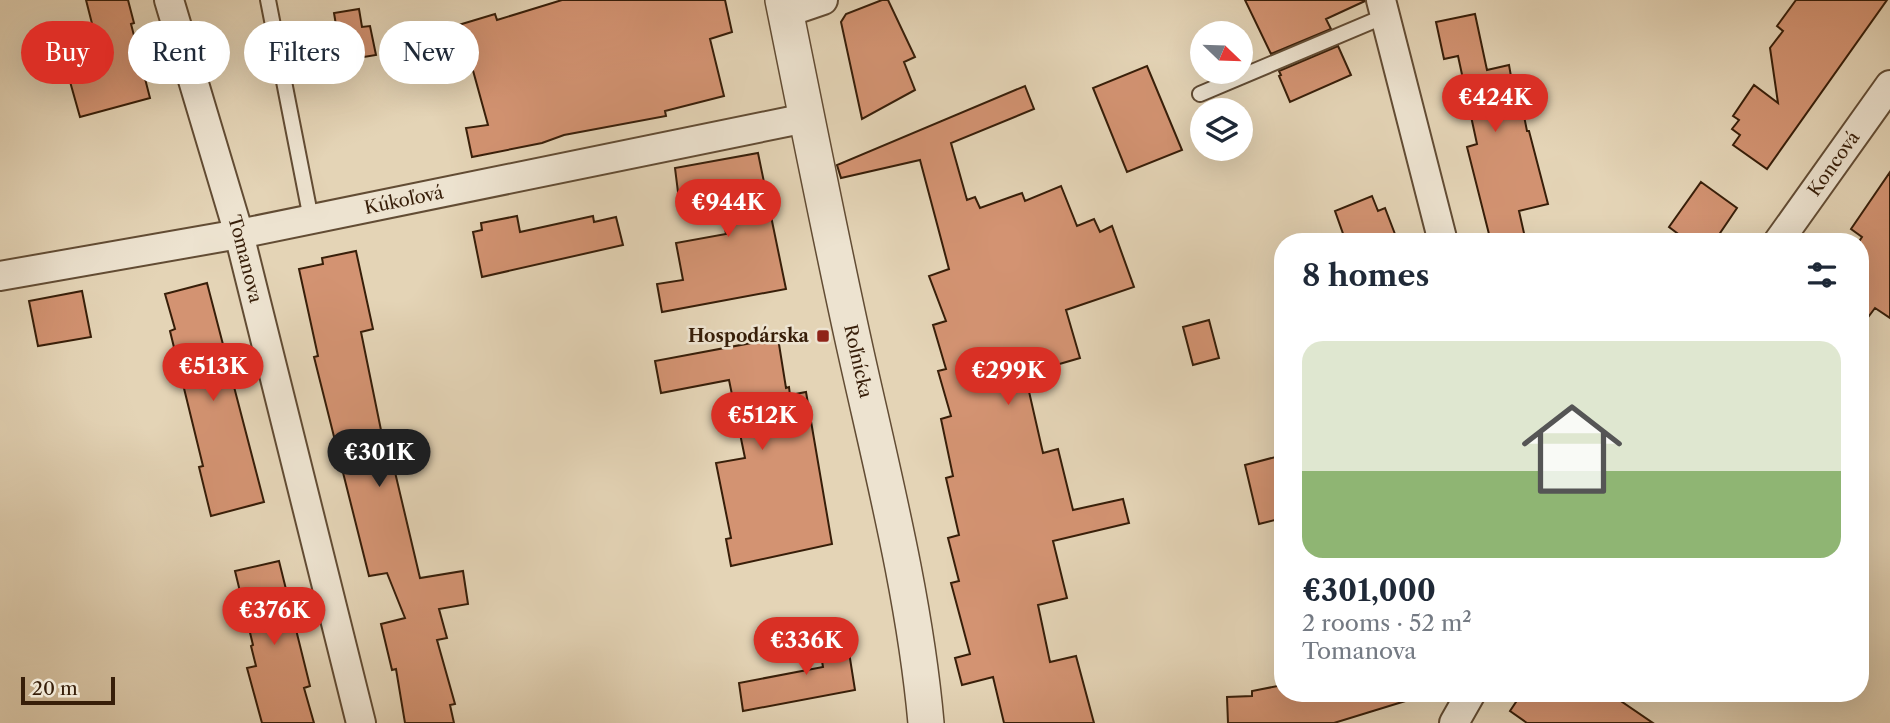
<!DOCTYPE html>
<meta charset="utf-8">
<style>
:root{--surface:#fff;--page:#f2f2f3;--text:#1f2937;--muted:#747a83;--line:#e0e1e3;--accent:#d93025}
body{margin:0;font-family:"Libre Caslon Text",serif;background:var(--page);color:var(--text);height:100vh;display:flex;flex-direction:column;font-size:26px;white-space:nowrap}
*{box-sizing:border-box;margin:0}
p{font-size:23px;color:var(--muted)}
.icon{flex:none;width:38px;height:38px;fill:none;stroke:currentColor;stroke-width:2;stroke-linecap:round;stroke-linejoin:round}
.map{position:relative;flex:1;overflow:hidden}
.details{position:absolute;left:1274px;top:233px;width:595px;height:469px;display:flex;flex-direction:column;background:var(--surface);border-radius:28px;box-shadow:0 7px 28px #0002}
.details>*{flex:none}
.top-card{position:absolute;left:21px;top:21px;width:665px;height:63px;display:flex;gap:14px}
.needle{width:46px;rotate:113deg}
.controls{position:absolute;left:1190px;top:21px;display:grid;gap:14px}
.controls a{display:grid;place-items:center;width:63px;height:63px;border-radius:50%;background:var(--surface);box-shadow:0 7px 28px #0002;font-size:35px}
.scale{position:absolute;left:21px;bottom:18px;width:94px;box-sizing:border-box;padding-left:7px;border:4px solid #371e09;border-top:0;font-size:19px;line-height:24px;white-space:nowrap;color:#371e09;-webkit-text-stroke:5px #ede3d0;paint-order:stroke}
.price{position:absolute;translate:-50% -60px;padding:0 16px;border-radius:24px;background:var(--accent);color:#fff;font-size:23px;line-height:46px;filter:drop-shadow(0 2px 4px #0008)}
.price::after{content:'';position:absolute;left:50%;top:42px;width:21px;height:16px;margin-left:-10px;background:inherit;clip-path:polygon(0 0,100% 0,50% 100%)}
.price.active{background:#222;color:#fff}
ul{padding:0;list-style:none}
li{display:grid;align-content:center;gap:14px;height:371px;padding:0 28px}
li+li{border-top:2px solid var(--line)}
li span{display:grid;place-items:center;height:217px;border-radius:21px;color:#555}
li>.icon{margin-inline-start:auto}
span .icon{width:126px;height:126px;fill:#fffc;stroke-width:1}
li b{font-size:30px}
h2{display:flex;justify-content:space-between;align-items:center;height:84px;padding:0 28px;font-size:30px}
.tag{padding:0 24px;border-radius:32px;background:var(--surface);box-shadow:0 7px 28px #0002;font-size:24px;line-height:63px}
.tag.active{background:var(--accent);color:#fff}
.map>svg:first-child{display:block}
.building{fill:#d39372;stroke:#371e09;stroke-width:2}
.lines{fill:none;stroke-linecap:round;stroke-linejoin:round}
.service-casing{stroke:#624c34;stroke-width:18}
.minor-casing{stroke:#624c34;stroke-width:32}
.tertiary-casing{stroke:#624c34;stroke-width:38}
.service{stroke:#ede3d0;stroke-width:14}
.minor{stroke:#ede3d0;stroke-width:28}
.tertiary{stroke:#ede3d0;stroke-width:35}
.poi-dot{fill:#8f2418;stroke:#ede3d0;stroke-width:2.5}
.labels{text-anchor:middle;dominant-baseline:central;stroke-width:5;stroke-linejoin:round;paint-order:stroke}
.street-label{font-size:18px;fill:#371e09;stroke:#ede3d0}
.poi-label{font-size:18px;font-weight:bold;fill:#371e09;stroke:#ede3d0;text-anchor:end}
</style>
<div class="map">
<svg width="1890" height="723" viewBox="0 0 1890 723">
<rect width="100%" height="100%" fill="#e4d4b6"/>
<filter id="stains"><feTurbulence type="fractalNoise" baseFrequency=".00286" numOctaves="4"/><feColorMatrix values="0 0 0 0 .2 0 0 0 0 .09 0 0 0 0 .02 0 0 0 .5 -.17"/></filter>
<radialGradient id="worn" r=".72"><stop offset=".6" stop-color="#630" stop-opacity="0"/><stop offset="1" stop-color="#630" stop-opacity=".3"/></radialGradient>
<path class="building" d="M86,0H128L134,23L131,24L150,98L80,117L69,78L80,76L76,61L100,55Z
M562,0H725L732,32L710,39L724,96L665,111L666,116L564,135L542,143L472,157L466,128L488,125L469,56L441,64L432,33L495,14L497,20Z
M882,0H888L915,57L904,62L915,90L862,119L841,22L846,14Z
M1245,0H1365V1L1326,19L1331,29L1271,54Z
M1796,0H1887L1767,169L1733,145L1740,135L1732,129L1739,120L1733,116L1754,85L1778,103L1770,48L1783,31L1777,26Z
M359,9L362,27L370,26L376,55L321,64L317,34L337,31L334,13Z
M1475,14L1487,70L1509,65L1512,82L1517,81L1527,131H1529L1548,204L1519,211L1526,242H1491L1467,147L1477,144L1458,56L1444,59L1436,22Z
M1338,46L1351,75L1290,102L1279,76L1281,75L1279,71Z
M1147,66L1182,150L1127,172L1093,88Z
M1025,86L1034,109L951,143L967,200L975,197L980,208L1022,193L1025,201L1061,186L1077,226L1094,219L1100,232L1112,226L1134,287L1066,310L1080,358L1025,374L1043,453L1058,449L1073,510L1123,499L1129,523L1053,541L1067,598L1038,605L1050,662L1076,656L1094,723H1004L993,677L962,685L955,658L970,654L951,583L959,581L948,538L959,535L946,478L953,476L941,419L951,416L938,371L946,369L933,325L946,321L929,276L949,269L920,160L841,178L837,165Z
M758,153L786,289L662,312L657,284L683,280L676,243L726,234L717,185L678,192L675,168Z
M1890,172V318L1875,308L1860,328V240L1862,237L1851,229Z
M1701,182L1737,208L1714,242H1689L1669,227Z
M1372,196L1378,211L1385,208L1398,242H1346L1335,211Z
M517,216L520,232L593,216L594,222L616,217L623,245L482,277L473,232L482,230L481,223Z
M356,251L373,329L361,332L382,435L386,434L420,578L463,571L468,604L439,609L447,638L437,640L455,704L450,705L454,723H405L396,669L392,670L381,624L405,618L387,573L369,576L314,357L318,356L299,269L323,264L322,258Z
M207,283L264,502L211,516L199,467L203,466L170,331L175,329L165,294Z
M82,291L91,337L38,346L29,301Z
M1209,320L1219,358L1193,365L1183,327Z
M778,338L786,388L789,387L790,395L806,392L832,544L731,566L726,539L731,538L716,463L745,458L729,380L661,393L655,361Z
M1283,455V518L1259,524L1245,465Z
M279,561L310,686L304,688L314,723H262L247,668L256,666L251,646L253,645L235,571Z
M845,627L855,690L743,711L739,683L823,667L817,631Z
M1283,685V693H1411L1412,699L1334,723H1228L1227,697L1252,696V691Z
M1522,693H1609L1653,723H1527L1510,711Z"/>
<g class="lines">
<g class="service-casing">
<path id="service" d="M268,0L311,219
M1200,94L1385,16"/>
</g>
<g class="minor-casing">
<g id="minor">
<path id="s1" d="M169,0L239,234L361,723"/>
<path d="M1381,0L1443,242"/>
<path d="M785,13L823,0"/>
<path id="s2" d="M1778,242L1890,85"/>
<path id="s3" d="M0,276L239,234L806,118"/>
<path d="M1454,723L1471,693"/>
</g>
</g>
<g class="tertiary-casing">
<g id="tertiary">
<path id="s4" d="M783,0C807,118 830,236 856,353C883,474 915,599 926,723"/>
</g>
</g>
<use href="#service" class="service"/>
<use href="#minor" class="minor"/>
<use href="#tertiary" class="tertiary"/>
</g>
<rect class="poi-dot" x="816" y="329" width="14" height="14" rx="3.5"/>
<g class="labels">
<g class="street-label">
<text stroke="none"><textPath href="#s2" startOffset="96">Koncová</textPath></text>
<text stroke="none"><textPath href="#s3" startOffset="411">Kúkoľová</textPath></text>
<text stroke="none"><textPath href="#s1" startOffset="270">Tomanova</textPath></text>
<text stroke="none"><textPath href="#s4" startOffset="369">Roľnícka</textPath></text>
</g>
<g class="poi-label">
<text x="809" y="336">Hospodárska</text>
</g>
</g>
<rect width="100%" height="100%" filter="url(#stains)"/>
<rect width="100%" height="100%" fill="url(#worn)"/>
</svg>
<div class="controls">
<a><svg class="needle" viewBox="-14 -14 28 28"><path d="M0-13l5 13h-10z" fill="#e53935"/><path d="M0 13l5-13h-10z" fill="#747a83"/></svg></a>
<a><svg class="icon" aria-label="layers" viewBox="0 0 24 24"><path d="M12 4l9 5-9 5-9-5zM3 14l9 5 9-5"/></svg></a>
</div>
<div class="scale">20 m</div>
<b class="price" style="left:1495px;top:134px">€424K</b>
<b class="price" style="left:728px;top:239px">€944K</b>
<b class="price" style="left:213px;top:403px">€513K</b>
<b class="price" style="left:1008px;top:407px">€299K</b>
<b class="price" style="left:762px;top:452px">€512K</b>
<b class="price active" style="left:379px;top:489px">€301K</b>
<b class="price" style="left:274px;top:647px">€376K</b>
<b class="price" style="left:806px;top:677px">€336K</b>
<div class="top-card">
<a class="tag active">Buy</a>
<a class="tag">Rent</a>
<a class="tag">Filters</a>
<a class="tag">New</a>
</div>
<section class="details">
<h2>8 homes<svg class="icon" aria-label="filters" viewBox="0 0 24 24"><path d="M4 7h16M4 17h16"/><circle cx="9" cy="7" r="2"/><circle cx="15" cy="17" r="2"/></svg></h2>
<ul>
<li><span style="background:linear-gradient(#dfe7d0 60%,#8fb573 0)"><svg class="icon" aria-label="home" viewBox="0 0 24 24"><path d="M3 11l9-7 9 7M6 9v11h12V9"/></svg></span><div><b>€301,000</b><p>2 rooms · 52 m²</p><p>Tomanova</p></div></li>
</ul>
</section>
</div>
